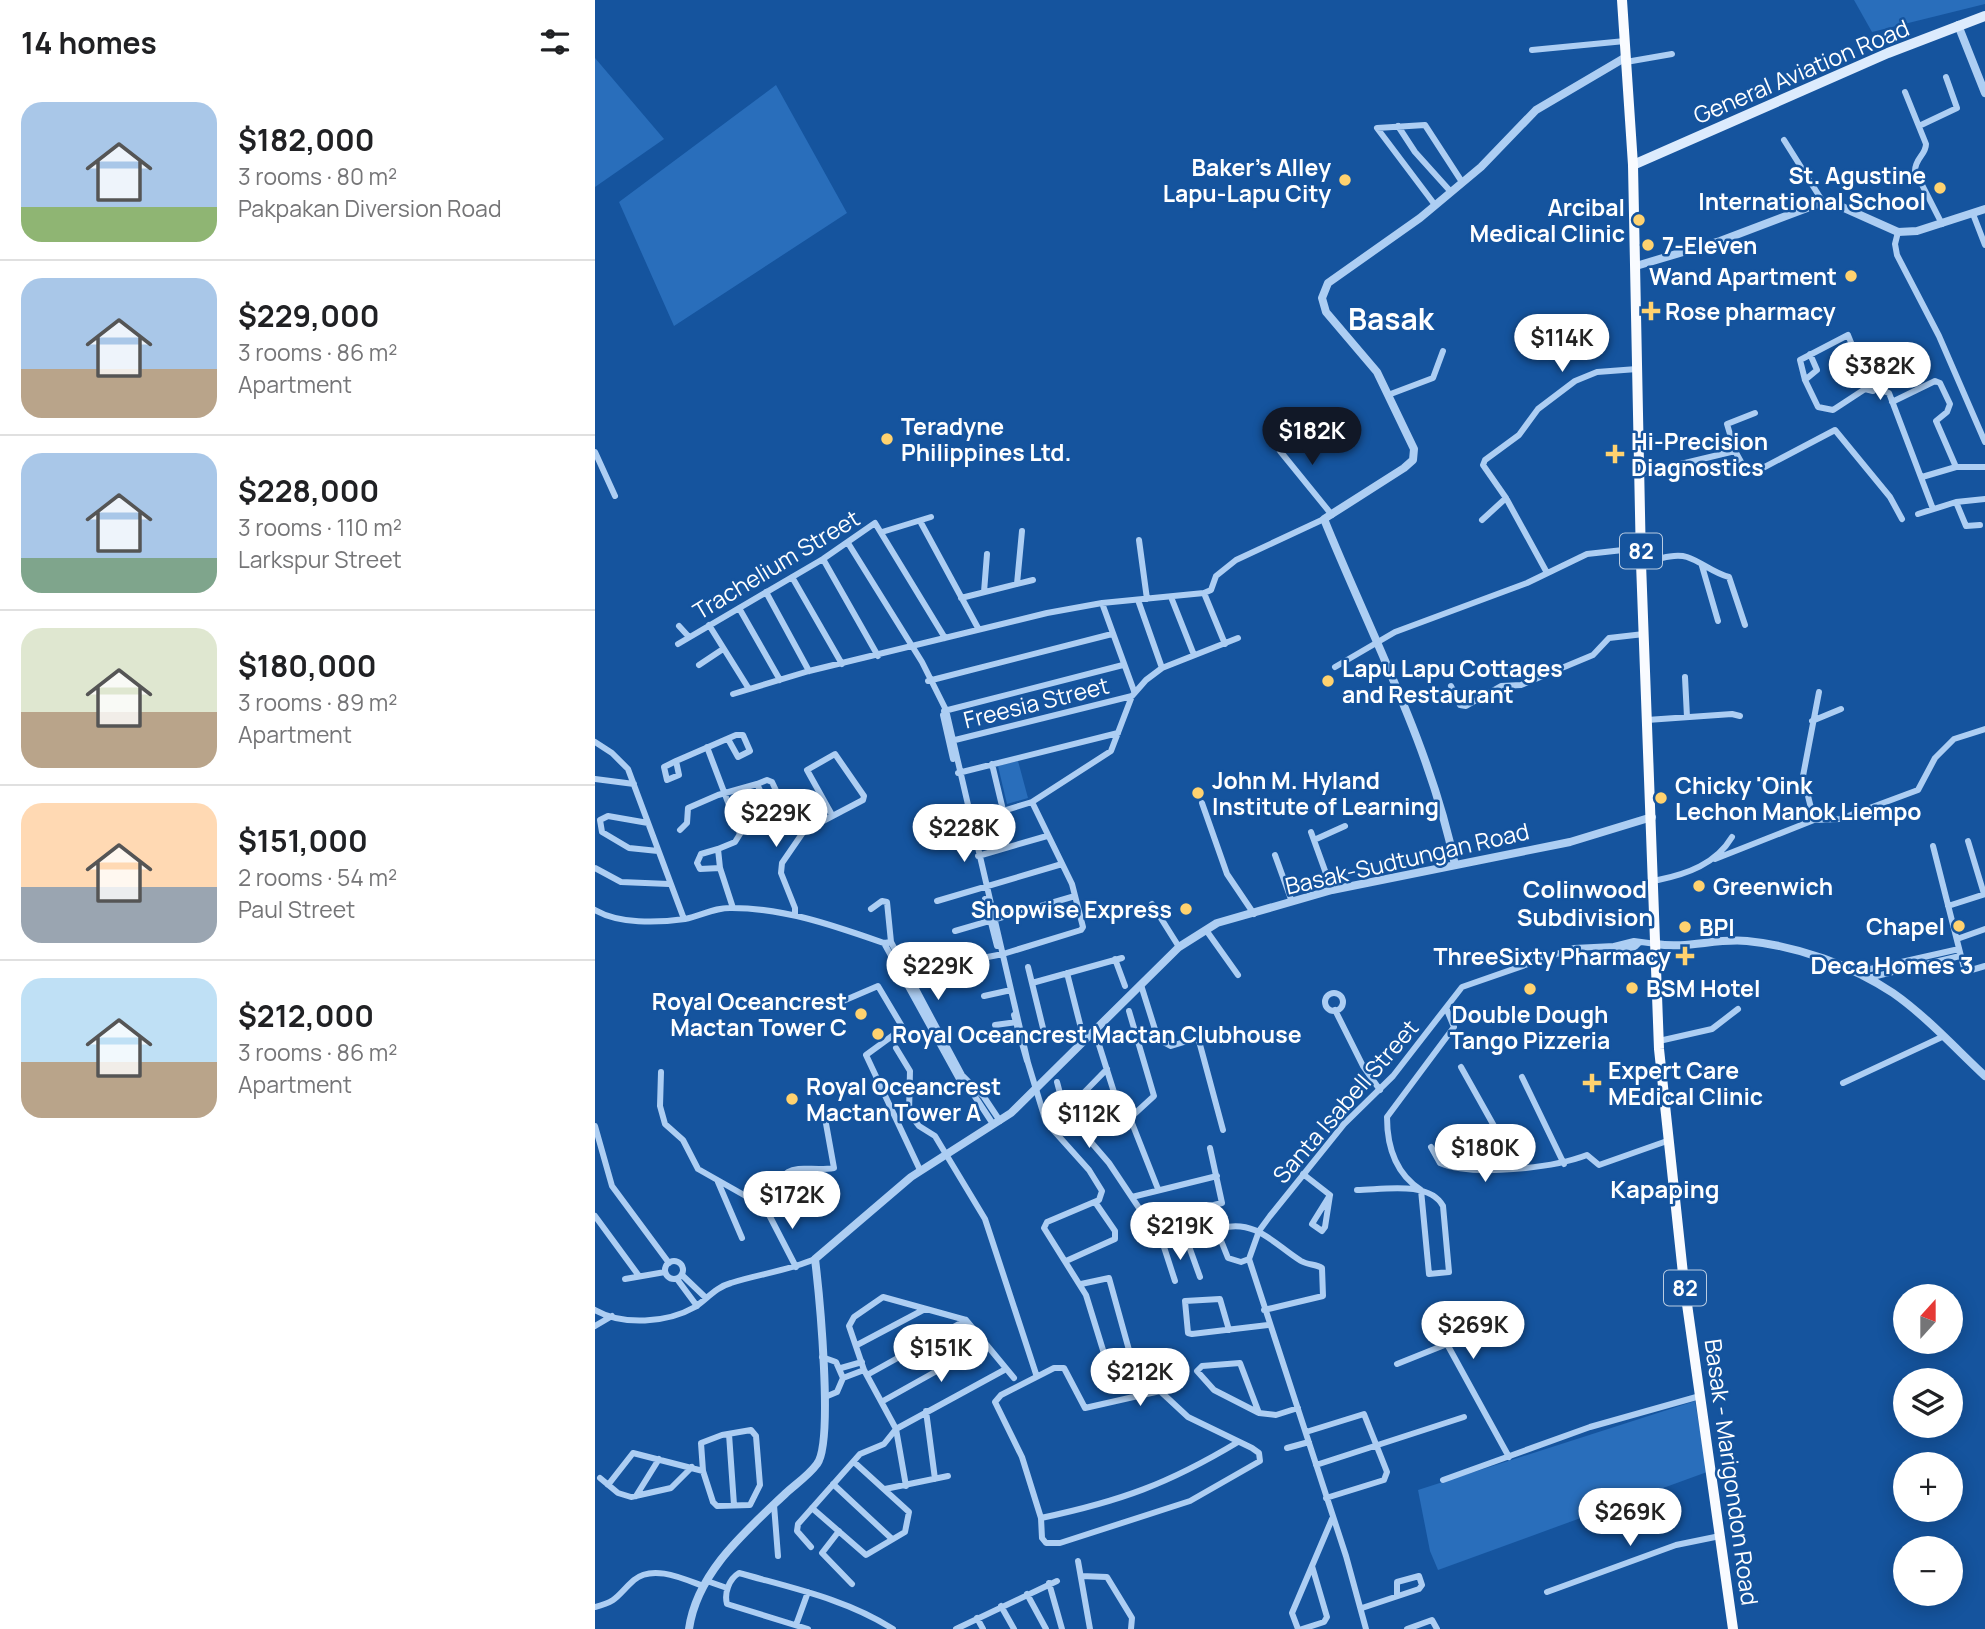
<!DOCTYPE html>
<meta charset="utf-8">
<style>
:root{--surface:#fff;--page:#f2f2f2;--text:#202124;--muted:#757577;--line:#e0e0e0;--accent:#111827}
body{margin:0;font-family:Manrope,sans-serif;background:var(--page);color:var(--text);height:100vh;display:flex;flex-direction:column;font-size:26px;white-space:nowrap}
*{box-sizing:border-box;margin:0}
p{font-size:23px;color:var(--muted)}
.icon{flex:none;width:38px;height:38px;fill:none;stroke:currentColor;stroke-width:2;stroke-linecap:round;stroke-linejoin:round}
.map{position:relative;flex:1;overflow:hidden}
.sheet{display:flex;flex-direction:column;background:var(--surface);width:595px}
.sheet>*{flex:none}
.needle{width:46px;rotate:21deg}
.controls{position:absolute;left:1298px;top:1284px;display:grid;gap:14px}
.controls a{display:grid;place-items:center;width:70px;height:70px;border-radius:50%;background:var(--surface);box-shadow:0 4px 18px #0003;font-size:35px}
.price{position:absolute;translate:-50% -60px;padding:0 16px;border-radius:24px;background:#fff;color:#222;font-size:23px;line-height:46px;filter:drop-shadow(0 2px 4px #0008)}
.price::after{content:'';position:absolute;left:50%;top:42px;width:21px;height:16px;margin-left:-10px;background:inherit;clip-path:polygon(0 0,100% 0,50% 100%)}
.price.current{background:var(--accent);color:#fff}
ul{padding:0;list-style:none}
li{display:flex;align-items:center;gap:21px;height:175px;padding:0 21px}
li+li{border-top:2px solid var(--line)}
li span{display:grid;place-items:center;flex:none;width:196px;height:140px;border-radius:21px;color:#555}
li>.icon{margin-inline-start:auto}
span .icon{width:84px;height:84px;fill:#fffc;stroke-width:1}
li b{font-size:30px}
h2{display:flex;justify-content:space-between;align-items:center;height:84px;padding:0 21px;font-size:30px}
main{display:flex;flex:1;min-height:0}
.map>svg:first-child{display:block}
.green{fill:#296ebb}
.lines{fill:none;stroke-linecap:round;stroke-linejoin:round}
.minor{stroke:#adcef3;stroke-width:6}
.tertiary{stroke:#adcef3;stroke-width:8}
.secondary{stroke:#dcebfd;stroke-width:10}
.primary{stroke:#f9fbff;stroke-width:10}
.poi-dot{fill:#ffd26f;stroke:#15549e;stroke-width:2.5}
.labels{text-anchor:middle;dominant-baseline:central;stroke-width:5;stroke-linejoin:round;paint-order:stroke}
.shield{fill:#15549e;stroke:#b9cce2;stroke-width:2}
.shield-label{font-size:21px;font-weight:bold;fill:#fff}
.street-label{font-size:23px;fill:#fff;stroke:#15549e}
.poi-label{font-size:23px;font-weight:bold;fill:#fff;stroke:#15549e;text-anchor:start}
.neighbourhood-label{font-size:24px;font-weight:bold;fill:#fff;stroke:#15549e}
.district-label{font-size:30px;font-weight:bold;fill:#fff;stroke:#15549e}
</style>
<main>
<section class="sheet">
<h2>14 homes<svg class="icon" aria-label="filters" viewBox="0 0 24 24"><path d="M4 7h16M4 17h16"/><circle cx="9" cy="7" r="2"/><circle cx="15" cy="17" r="2"/></svg></h2>
<ul>
<li><span style="background:linear-gradient(#a9c7e8 75%,#8fb573 0)"><svg class="icon" aria-label="home" viewBox="0 0 24 24"><path d="M3 11l9-7 9 7M6 9v11h12V9"/></svg></span><div><b>$182,000</b><p>3 rooms · 80 m²</p><p>Pakpakan Diversion Road</p></div></li>
<li><span style="background:linear-gradient(#a9c7e8 65%,#b9a48a 0)"><svg class="icon" aria-label="home" viewBox="0 0 24 24"><path d="M3 11l9-7 9 7M6 9v11h12V9"/></svg></span><div><b>$229,000</b><p>3 rooms · 86 m²</p><p>Apartment</p></div></li>
<li><span style="background:linear-gradient(#a9c7e8 75%,#7fa58c 0)"><svg class="icon" aria-label="home" viewBox="0 0 24 24"><path d="M3 11l9-7 9 7M6 9v11h12V9"/></svg></span><div><b>$228,000</b><p>3 rooms · 110 m²</p><p>Larkspur Street</p></div></li>
<li><span style="background:linear-gradient(#dfe7d0 60%,#b9a48a 0)"><svg class="icon" aria-label="home" viewBox="0 0 24 24"><path d="M3 11l9-7 9 7M6 9v11h12V9"/></svg></span><div><b>$180,000</b><p>3 rooms · 89 m²</p><p>Apartment</p></div></li>
<li><span style="background:linear-gradient(#ffd9b3 60%,#9aa5b1 0)"><svg class="icon" aria-label="home" viewBox="0 0 24 24"><path d="M3 11l9-7 9 7M6 9v11h12V9"/></svg></span><div><b>$151,000</b><p>2 rooms · 54 m²</p><p>Paul Street</p></div></li>
<li><span style="background:linear-gradient(#bfe0f5 60%,#b9a48a 0)"><svg class="icon" aria-label="home" viewBox="0 0 24 24"><path d="M3 11l9-7 9 7M6 9v11h12V9"/></svg></span><div><b>$212,000</b><p>3 rooms · 86 m²</p><p>Apartment</p></div></li>
</ul>
</section>
<div class="map">
<svg width="1390" height="1629" viewBox="0 0 1390 1629">
<rect width="100%" height="100%" fill="#15549e"/>
<path class="green" d="M1259,0H1390V4L1277,32Z
M0,58L69,139L0,187Z
M181,85L252,213L79,326L24,202Z
M423,761L433,798L412,804L403,766Z
M1100,1401L1112,1472L843,1570L835,1551L823,1490Z"/>
<g class="lines">
<path class="minor" d="M937,50L1030,41
M1031,62L1077,54
M1310,92L1331,144C1331,155 1320,158 1320,171L1347,224
M803,126L820,152L856,192
M1324,126L1362,108L1351,77
M1189,140L1228,202
M840,205L782,128L830,125L867,182
M1378,214L1390,245
M1303,232L1300,244L1302,255L1344,336L1390,442
M1210,380L1222,370L1215,354
M1280,388L1294,393L1338,509
M1270,389L1238,410L1223,407L1210,380L1205,360L1253,335L1272,382L1270,389L1278,391L1280,384L1272,382
M793,395L838,378L848,351
M1297,402L1340,381L1345,383L1355,404L1352,412L1341,421L1361,467
M1160,413L1132,424L1140,451L1150,469L1164,470L1240,430L1295,497L1307,519
M675,435L685,451L737,515
M0,452L20,496
M1044,474L1140,451
M1327,477L1361,467H1390
M1361,502L1371,526L1385,525
M1323,514L1361,502L1390,499
M887,520L911,498
M325,521L383,628
M287,532L336,517
M544,540L552,599
M253,543L327,662L351,710L433,1063L451,1122L494,1170L507,1191L504,1200L452,1222L449,1228L491,1295L512,1363L520,1371L539,1368L514,1278L486,1284
M228,559L283,656
M1046,563C1060,560 1079,553 1092,557C1107,562 1118,573 1134,577L1150,625
M1107,566L1123,621
M951,571L911,498L888,465L890,460L924,435L943,409L980,381L1002,372L1042,369
M197,577L247,664
M422,584L427,531
M171,592L214,671
M389,592L392,554
M609,593L630,644
M576,597L599,655
M366,598L438,580
M543,600L567,668
M507,603L539,691
M144,608L185,680
M114,625L154,689
M84,626L94,637
M83,644L228,559L280,523L350,638
M104,665L128,649
M740,667L800,632L932,583L992,554L1046,548
M1090,677L1092,717
M333,681L517,634
M856,686L865,705L871,706L906,686L926,685L998,655L1014,638L1049,634
M138,694L214,671L452,613L507,603L609,593L616,590L621,576L641,560L729,519
M349,711L528,665
M348,715L358,759
M1052,720L1137,714L1145,716
M1217,721L1246,709
M356,741L537,696
M0,742L17,753L33,769L89,919
M112,747L145,834L140,842L123,849L125,868L138,908
M81,761L141,735H148L155,751L143,757L133,739
M81,761L84,775L72,780L69,767Z
M397,764L408,810
M363,773L523,733
M0,779L39,784
M172,780L177,782L185,799L174,809L162,784Z
M607,803L632,874L659,914
M1219,820L1208,776L1224,692
M375,821L437,802L516,751L537,696L551,680L567,668L643,638
M53,823L13,816L5,820L7,832L34,848L63,851
M85,830L92,823L93,808L123,795L162,784
M716,832L737,890
M719,840L750,826
M1373,841L1389,894
M1338,846L1369,968L1373,971L1390,966
M123,849L106,854L102,863L105,869L125,868
M680,855L697,902
M383,856L452,836
M1120,859L1219,820L1245,819L1323,790L1340,758L1359,739L1390,729
M0,868L26,882L74,884
M1063,880C1092,874 1121,864 1137,837
M390,899L402,946
M342,901L467,864
M557,904L584,947
M1353,906L1390,894
M276,909L287,901L292,902L296,942L367,1075L389,1097L405,1121
M0,910C24,924 62,923 90,919C106,916 120,907 137,908C190,908 240,926 289,943L296,942
M200,915V908L186,873L187,863L209,831L268,800L269,796L240,754L212,770L237,815
M611,930L643,975
M360,931L480,896
M1362,939L1390,929
M289,943L364,1079L375,1089L398,1124
M1019,946L1039,941L1061,944
M520,959L530,986
M372,961L408,954L486,930L488,927L477,884L437,802
M433,967L448,1028
M1262,972L1364,949
M472,973L489,1040
M1273,978L1365,956
M437,983L527,958
M546,985L563,1039L576,1046L599,1039L604,1041L628,1130
M730 1002a9 9 0 1 1 18 0a9 9 0 1 1-18 0Z
M389,996L416,990
M234,1007L283,986L308,1028L271,1055L325,1170
M740,1010L768,1066L785,1090
M534,1011L559,1096L535,1118
M419,1015L432,1061
M400,1025L422,1022
M499,1029L524,1108L535,1118L563,1189
M1064,1041L1117,1029L1143,1009
M301,1048L315,1071L314,1113L324,1126L340,1136L390,1219L441,1374
M866,1067L922,1167
M66,1072L65,1106L70,1124L88,1140L103,1169L170,1207L201,1267
M927,1077L969,1164
M462,1082L470,1112L514,1163L568,1244L599,1235
M1248,1083L1347,1037
M470,1112L512,1069
M0,1126L17,1186L74,1263
M493,1139L524,1108
M836,1147L845,1163C878,1177 958,1168 992,1155L1004,1165L1072,1141
M708,1174L735,1195
M123,1182L147,1238
M762,1190C786,1190 834,1180 848,1206L854,1272L834,1274L826,1190C801,1174 792,1147 792,1117L859,1027L852,1010
M735,1195L730,1227L727,1231L717,1224Z
M537,1197L622,1176
M183,1199L206,1186
M170,1207L183,1199C184,1156 210,1173 239,1168L228,1107
M0,1216L44,1276
M553,1221L627,1203L615,1148
M591,1238L605,1277
M568,1244L580,1281
M654,1259L646,1262L633,1258L625,1238L627,1228C661,1219 680,1245 706,1261C713,1265 721,1264 727,1268L728,1296L669,1310
M70 1270a9 9 0 1 1 18 0a9 9 0 1 1-18 0Z
M471,1261L520,1239V1231L500,1202
M87,1275L110,1297
M30,1279L70,1272
M82,1279L102,1306
M0,1310C28,1326 72,1323 100,1307C112,1299 121,1287 136,1283C164,1274 192,1271 220,1259
M0,1326L17,1316
M634,1330L625,1299L590,1301L593,1333L597,1334L673,1325
M262,1345L330,1309
M227,1357L241,1362L248,1378L242,1392L230,1397
M645,1363L664,1413L619,1390L602,1371L607,1366Z
M802,1364L852,1344L914,1457
M246,1368L267,1362
M459,1368H469L490,1408L565,1391L593,1417L657,1448L664,1453L665,1461L595,1501L465,1543H451L447,1538L446,1518L427,1457L400,1402L406,1395Z
M272,1375L371,1320
M248,1378L269,1370
M288,1401L390,1344
M331,1411L340,1479
M664,1413L681,1415L703,1408
M156,1430L161,1436L165,1485L155,1505L122,1506L118,1502L108,1471L106,1443L127,1435Z
M711,1432L769,1414L792,1472L789,1480L731,1498
M134,1434L139,1505
M692,1448L714,1442
M721,1465L869,1417
M5,1478L23,1493L36,1497L76,1488L97,1467
M848,1480L995,1427L1105,1396
M238,1484L297,1539
M13,1485L38,1453L108,1471
M311,1486L301,1429L269,1370L254,1326L259,1317L288,1297L371,1320L419,1378
M290,1489L353,1476
M41,1496L64,1459
M179,1505L183,1556
M217,1508L271,1555L310,1532L314,1512L259,1462
M446,1518C526,1501 573,1484 643,1442
M244,1531L227,1553L257,1584
M216,1547L202,1531L203,1524L265,1454L289,1444L301,1429L411,1369
M483,1561L495,1629
M486,1576L512,1577L537,1618L536,1629
M112,1581L132,1588
M454,1583L467,1629
M952,1592L1081,1545L1125,1536
M432,1594L451,1629
M406,1606L419,1629
M0,1607C24,1601 22,1595 39,1580C58,1564 89,1579 108,1586
M767,1608L824,1589L827,1585L824,1576L802,1582V1595
M382,1618L388,1629
M201,1625L213,1592
M213,1629L132,1604C129,1593 134,1579 144,1573C197,1588 251,1599 298,1629
M361,1629L462,1581
M703,1629L697,1613L737,1519
M707,1629L729,1622L732,1617L717,1566
M771,1629L751,1556L654,1259L664,1231L675,1216L749,1124L798,1076L867,987L979,948L1019,946L1027,949L1040,947L1044,943
M812,1629L837,1620L842,1629"/>
<path class="tertiary" d="M1363,25L1390,93
M1041,266L1125,241L1228,202L1247,207L1303,232L1322,231L1390,209
M860,865C835,744 775,633 729,519L809,468L818,460L819,449L782,372L731,312L727,298L733,283L825,218L886,167L941,110L1031,57
M1061,944C1092,949 1121,938 1152,941C1202,946 1256,965 1298,993C1331,1016 1361,1049 1390,1076
M94,1629C102,1572 151,1531 191,1493C201,1484 214,1475 222,1464C239,1442 224,1292 220,1259L316,1177L416,1113L584,947L622,923L737,890L975,842L1057,817"/>
<path class="secondary" d="M1038,165L1293,53L1390,16"/>
<path class="primary" d="M1027,0L1038,165L1046,563L1064,1049L1089,1283L1138,1629"/>
</g>
<g class="poi-dot">
<circle cx="750" cy="180" r="7"/>
<circle cx="1345" cy="188" r="7"/>
<circle cx="1044" cy="220" r="7"/>
<circle cx="1053" cy="245" r="7"/>
<circle cx="1256" cy="276" r="7"/>
<path d="M1052.5 300.5h7v7h7v7h-7v7h-7v-7h-7v-7h7z"/>
<circle cx="292" cy="439" r="7"/>
<path d="M1016.5 443.5h7v7h7v7h-7v7h-7v-7h-7v-7h7z"/>
<circle cx="733" cy="681" r="7"/>
<circle cx="603" cy="793" r="7"/>
<circle cx="1066" cy="798" r="7"/>
<circle cx="1104" cy="886" r="7"/>
<circle cx="591" cy="909" r="7"/>
<circle cx="1364" cy="926" r="7"/>
<circle cx="1090" cy="927" r="7"/>
<path d="M1086.5 945.5h7v7h7v7h-7v7h-7v-7h-7v-7h7z"/>
<circle cx="1037" cy="988" r="7"/>
<circle cx="935" cy="989" r="7"/>
<circle cx="266" cy="1014" r="7"/>
<circle cx="283" cy="1034" r="7"/>
<path d="M993.5 1072.5h7v7h7v7h-7v7h-7v-7h-7v-7h7z"/>
<circle cx="197" cy="1099" r="7"/>
</g>
<g class="labels">
<g class="shield">
<rect x="1025" y="533.5" width="42" height="35" rx="5"/>
<rect x="1069" y="1270.5" width="42" height="35" rx="5"/>
</g>
<g class="shield-label">
<text x="1046" y="551">82</text>
<text x="1090" y="1288">82</text>
</g>
<g class="street-label">
<text transform="translate(1206 71) rotate(-23)">General Aviation Road</text>
<text transform="translate(181 564) rotate(-31)">Trachelium Street</text>
<text transform="translate(441 702) rotate(-14)">Freesia Street</text>
<text transform="translate(812 858) rotate(-13)">Basak-Sudtungan Road</text>
<text transform="translate(750 1101) rotate(-49)">Santa Isabell Street</text>
<text transform="translate(1137 1472) rotate(82)">Basak - Marigondon Road</text>
</g>
<g class="poi-label">
<text x="736" y="167" text-anchor="end">Baker's Alley<tspan x="736" dy="26">Lapu-Lapu City</tspan></text>
<text x="1331" y="175" text-anchor="end">St. Agustine<tspan x="1331" dy="26">International School</tspan></text>
<text x="1030" y="207" text-anchor="end">Arcibal<tspan x="1030" dy="26">Medical Clinic</tspan></text>
<text x="1067" y="245">7-Eleven</text>
<text x="1242" y="276" text-anchor="end">Wand Apartment</text>
<text x="1070" y="311">Rose pharmacy</text>
<text x="306" y="426">Teradyne<tspan x="306" dy="26">Philippines Ltd.</tspan></text>
<text x="1036" y="441">Hi-Precision<tspan x="1036" dy="26">Diagnostics</tspan></text>
<text x="747" y="668">Lapu Lapu Cottages<tspan x="747" dy="26">and Restaurant</tspan></text>
<text x="617" y="780">John M. Hyland<tspan x="617" dy="26">Institute of Learning</tspan></text>
<text x="1080" y="785">Chicky 'Oink<tspan x="1080" dy="26">Lechon Manok Liempo</tspan></text>
<text x="1118" y="886">Greenwich</text>
<text x="577" y="909" text-anchor="end">Shopwise Express</text>
<text x="1350" y="926" text-anchor="end">Chapel</text>
<text x="1104" y="927">BPI</text>
<text x="1076" y="956" text-anchor="end">ThreeSixty Pharmacy</text>
<text x="1051" y="988">BSM Hotel</text>
<text x="252" y="1001" text-anchor="end">Royal Oceancrest<tspan x="252" dy="26">Mactan Tower C</tspan></text>
<text x="935" y="1014" text-anchor="middle">Double Dough<tspan x="935" dy="26">Tango Pizzeria</tspan></text>
<text x="297" y="1034">Royal Oceancrest Mactan Clubhouse</text>
<text x="1013" y="1070">Expert Care<tspan x="1013" dy="26">MEdical Clinic</tspan></text>
<text x="211" y="1086">Royal Oceancrest<tspan x="211" dy="26">Mactan Tower A</tspan></text>
</g>
<g class="neighbourhood-label">
<text x="990" y="888">Colinwood<tspan x="990" dy="28">Subdivision</tspan></text>
<text x="1297" y="964">Deca Homes 3</text>
<text x="1070" y="1188">Kapaping</text>
</g>
<g class="district-label">
<text x="796" y="318">Basak</text>
</g>
</g>
</svg>
<div class="controls">
<a><svg class="needle" viewBox="-14 -14 28 28"><path d="M0-13l5 13h-10z" fill="#e53935"/><path d="M0 13l5-13h-10z" fill="#757577"/></svg></a>
<a><svg class="icon" aria-label="layers" viewBox="0 0 24 24"><path d="M12 4l9 5-9 5-9-5zM3 14l9 5 9-5"/></svg></a>
<a>+</a>
<a>−</a>
</div>
<b class="price" style="left:967px;top:374px">$114K</b>
<b class="price" style="left:1285px;top:402px">$382K</b>
<b class="price current" style="left:717px;top:467px">$182K</b>
<b class="price" style="left:181px;top:849px">$229K</b>
<b class="price" style="left:369px;top:864px">$228K</b>
<b class="price" style="left:343px;top:1002px">$229K</b>
<b class="price" style="left:494px;top:1150px">$112K</b>
<b class="price" style="left:890px;top:1184px">$180K</b>
<b class="price" style="left:197px;top:1231px">$172K</b>
<b class="price" style="left:585px;top:1262px">$219K</b>
<b class="price" style="left:878px;top:1361px">$269K</b>
<b class="price" style="left:346px;top:1384px">$151K</b>
<b class="price" style="left:545px;top:1408px">$212K</b>
<b class="price" style="left:1035px;top:1548px">$269K</b>
</div>
</main>
